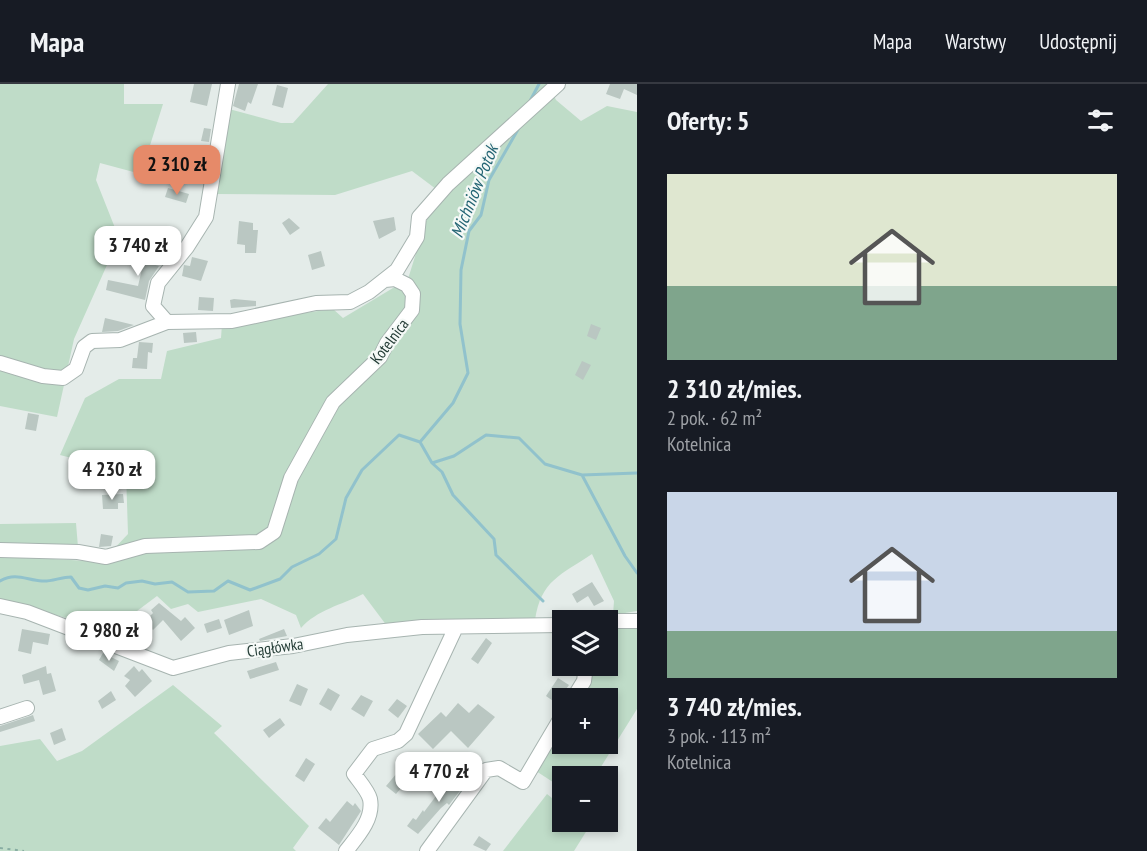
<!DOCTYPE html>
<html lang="pl">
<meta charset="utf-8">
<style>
:root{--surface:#171b24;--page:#242831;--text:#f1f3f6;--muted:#9ea1a6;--line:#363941;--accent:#e68a69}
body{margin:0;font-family:"PT Sans Narrow",sans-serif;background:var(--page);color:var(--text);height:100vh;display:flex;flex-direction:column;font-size:22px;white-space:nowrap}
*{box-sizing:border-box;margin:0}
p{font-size:20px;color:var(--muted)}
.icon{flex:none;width:33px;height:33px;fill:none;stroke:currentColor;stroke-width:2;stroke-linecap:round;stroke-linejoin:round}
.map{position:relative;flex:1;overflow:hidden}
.panel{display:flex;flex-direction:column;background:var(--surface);width:510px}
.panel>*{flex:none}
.tools{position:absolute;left:552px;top:526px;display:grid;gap:12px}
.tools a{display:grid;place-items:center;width:66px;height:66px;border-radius:0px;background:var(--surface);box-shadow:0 3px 9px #0003;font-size:30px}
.price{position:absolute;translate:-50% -51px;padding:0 14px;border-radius:12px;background:#fff;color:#222;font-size:20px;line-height:39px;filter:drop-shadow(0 2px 3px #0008)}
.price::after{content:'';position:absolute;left:50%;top:36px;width:18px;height:14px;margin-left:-9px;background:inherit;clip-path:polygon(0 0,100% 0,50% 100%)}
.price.on{background:var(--accent);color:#111}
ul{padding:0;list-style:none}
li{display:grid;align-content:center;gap:12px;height:318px;padding:0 30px}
li span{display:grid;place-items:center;height:186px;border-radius:0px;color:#555}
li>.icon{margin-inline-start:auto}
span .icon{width:108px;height:108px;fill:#fffc;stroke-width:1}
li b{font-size:26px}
h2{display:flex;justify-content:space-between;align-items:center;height:72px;padding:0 30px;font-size:26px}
header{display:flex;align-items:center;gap:36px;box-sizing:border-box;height:84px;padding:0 30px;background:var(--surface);border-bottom:2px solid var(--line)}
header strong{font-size:28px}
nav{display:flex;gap:33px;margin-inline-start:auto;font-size:21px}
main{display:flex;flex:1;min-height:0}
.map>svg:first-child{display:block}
.green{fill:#bfdcc8}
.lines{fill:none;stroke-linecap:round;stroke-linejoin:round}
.stream{stroke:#91c2cc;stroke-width:3}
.building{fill:#bac7c2}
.minor-casing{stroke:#a7b4b0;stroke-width:16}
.path{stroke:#88ada2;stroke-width:2;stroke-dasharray:3 4.5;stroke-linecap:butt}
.minor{stroke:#fff;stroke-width:14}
.labels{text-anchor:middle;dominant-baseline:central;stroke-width:4.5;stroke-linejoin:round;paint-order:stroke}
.street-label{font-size:16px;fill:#253d37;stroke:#f5f9f7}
.water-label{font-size:18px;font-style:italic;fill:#246574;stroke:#f5f9f7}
</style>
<header>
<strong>Mapa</strong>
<nav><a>Mapa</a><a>Warstwy</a><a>Udostępnij</a></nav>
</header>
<main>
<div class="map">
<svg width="637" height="767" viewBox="0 0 637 767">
<rect width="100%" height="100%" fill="#e4ece9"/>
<path class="green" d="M0,0H124V20H163L141,90L100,79L96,96L119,154L74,255L57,333L0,322Z
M328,0H548L556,16L581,37L607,22L637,28V527L613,531L614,517L592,470C561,491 541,496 535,536L387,542L363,510C341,521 317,526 301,544L296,531L261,515L198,528L188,520L171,525L157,512L137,527L74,536L0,516V472L106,478L143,467L270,458L329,325L272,443L254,455L110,469L128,450L126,388L60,371L85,314L119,295H161L167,267L221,254L222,240L333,225L343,234L408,195L436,105L412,87L335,111L214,110L229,25L281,39H293Z
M76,439L78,463L0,464V440Z
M612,541L637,544V625L599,686L591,693H562V704L536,687L562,642V660H608V615H579L595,582H608V552Z
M173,601L222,642L214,649L309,742L293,764L296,767H0V662L40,655L57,677L82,667Z
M547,710L562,722V738H582L589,743L574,767H503Z"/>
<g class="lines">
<path class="stream" d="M530,17L539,0
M420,358L453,319L468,289L460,240L461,186L469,147L481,131L489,96L520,42
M432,379L442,388L453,411L494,455L496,471L543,517
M582,391L625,472L637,489
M0,497C16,488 26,496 42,497C51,498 61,493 71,493L79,504L88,506L105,502L118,504L126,499L142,497L155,500L172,498L188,508L214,507L228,497L250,506L280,495L292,483L319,470L336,455L346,414L362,386L399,351L420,358L432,379L454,372L486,351L519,354L545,380L582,391L637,389"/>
</g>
<path class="building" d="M194,0H212L207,22L190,18Z
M239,0H258L251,20L248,18L245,27L233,22Z
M610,0H637V11L624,5L620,15L606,10Z
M277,1L288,4L283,24L272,21Z
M204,44L211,45L209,58L201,57Z
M168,104L189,110L186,119L165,113Z
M394,133L396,146L379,155L373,137Z
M289,134L300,144L290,151L282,139Z
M239,137L253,139V146H258L256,169H245V161L237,160Z
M147,164L156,166L152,180L159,182L149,197L145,216L106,206L108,196L138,202L142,185L136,183L141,165L146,167Z
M321,167L325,182L312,186L308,171Z
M192,173L208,177L201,197L182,192L184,181L190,182Z
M199,213L214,214L213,227L198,226Z
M234,215L256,217V222L231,224L230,216Z
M105,234L134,241L118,247L102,248Z
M591,240L601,244L596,256L587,252Z
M196,248L197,258L184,259L183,249Z
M139,258L153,259L152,269L148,268L147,285L132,284L133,274H137Z
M582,277L591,281L583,296L575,291Z
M28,329L39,331L36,347L25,345Z
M123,410L124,419H118V425H103L102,411Z
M101,450L113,452L111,462L99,463Z
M592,498L604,517L594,522L588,512L577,519L572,510Z
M159,519L181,537L185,533L195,544L181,557L163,536L153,546L144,538L153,529L151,526Z
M249,526L253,542L229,551L224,536Z
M219,535L222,544L207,549L204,540Z
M22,545L50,550L48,561L33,558L31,570L18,567Z
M284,545L287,552L260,557L259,555Z
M486,554L492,559L478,580L471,575Z
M103,569L119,577L114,587L99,576Z
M276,578L279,586L250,595L247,587Z
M46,582L47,590L51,589L56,607L43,611L39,596L24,600L22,591Z
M134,582L139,588L142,585L152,597L135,613L125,602L130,596L124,592Z
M558,594L569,601L556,619L546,612Z
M297,600L308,605L301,622L289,617Z
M328,604L340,611L331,627L319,620Z
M111,607L116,616L102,625L98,617Z
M361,611L373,617L364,633L351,625Z
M397,615L407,622L398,634L388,626Z
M458,619L469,629L478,620L495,633L468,664L451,647L433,665L418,650L441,628L446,633Z
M33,631L35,637L0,648V642Z
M280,634L285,641L269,654L263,646Z
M62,644L66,656L54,661L50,649Z
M306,674L315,680L304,698L295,692Z
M459,687L469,695L449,721L447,719L441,724L418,750L407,742L413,734L416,736L423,726L424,728L439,708L442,710Z
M397,689L407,697L396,710L386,702Z
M347,717L353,722L355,719L361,727L339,761L318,744L326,734L330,738Z
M479,752L491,760L486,767L473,761Z"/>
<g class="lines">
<g class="minor-casing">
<path id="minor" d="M167,238L153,222L158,199L187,163L206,133L228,0
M0,279L43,292L63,294L76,285L84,263L92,257L120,256L167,238L232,237L316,219L350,218L369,208L397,186L417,153L419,133L448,100L558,0
M0,466L78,468L106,473L145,462L259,458L274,448L291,394L333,318L380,273L387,259L412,226L413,210L407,201L395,195L385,196
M0,522L27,528L173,584L229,569L293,562L347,551L422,543L562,541
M605,537H637
M573,615L584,597L586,582
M0,633L27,624
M346,767C357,753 374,735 370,715C368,707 359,697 354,690L373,665L398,657L406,650L456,543
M427,767L486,686L499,684L523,698L562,632"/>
</g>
<path class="path" d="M0,764L24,767"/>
<use href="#minor" class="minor"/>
</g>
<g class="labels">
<g class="street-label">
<text transform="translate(389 257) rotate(-53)">Kotelnica</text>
<text transform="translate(275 563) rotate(-8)">Ciągłówka</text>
</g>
<g class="water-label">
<text transform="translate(474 107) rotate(-68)">Michniów Potok</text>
</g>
</g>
</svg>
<div class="tools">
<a><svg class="icon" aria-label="layers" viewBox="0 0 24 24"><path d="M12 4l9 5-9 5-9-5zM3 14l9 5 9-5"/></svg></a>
<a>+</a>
<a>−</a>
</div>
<b class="price on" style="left:177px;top:112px">2 310 zł</b>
<b class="price" style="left:138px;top:193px">3 740 zł</b>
<b class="price" style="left:112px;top:417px">4 230 zł</b>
<b class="price" style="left:109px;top:578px">2 980 zł</b>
<b class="price" style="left:439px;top:719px">4 770 zł</b>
</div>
<section class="panel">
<h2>Oferty: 5<svg class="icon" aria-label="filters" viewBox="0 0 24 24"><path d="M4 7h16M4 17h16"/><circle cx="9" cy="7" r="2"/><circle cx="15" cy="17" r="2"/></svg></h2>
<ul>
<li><span style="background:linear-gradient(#dfe7d0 60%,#7fa58c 0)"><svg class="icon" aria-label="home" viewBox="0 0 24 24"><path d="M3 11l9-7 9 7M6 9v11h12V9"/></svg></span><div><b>2 310 zł/mies.</b><p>2 pok. · 62 m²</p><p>Kotelnica</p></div></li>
<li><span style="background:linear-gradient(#c9d6e8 75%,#7fa58c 0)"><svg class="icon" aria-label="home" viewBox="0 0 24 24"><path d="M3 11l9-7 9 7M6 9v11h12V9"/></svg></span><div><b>3 740 zł/mies.</b><p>3 pok. · 113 m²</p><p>Kotelnica</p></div></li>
</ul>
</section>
</main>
